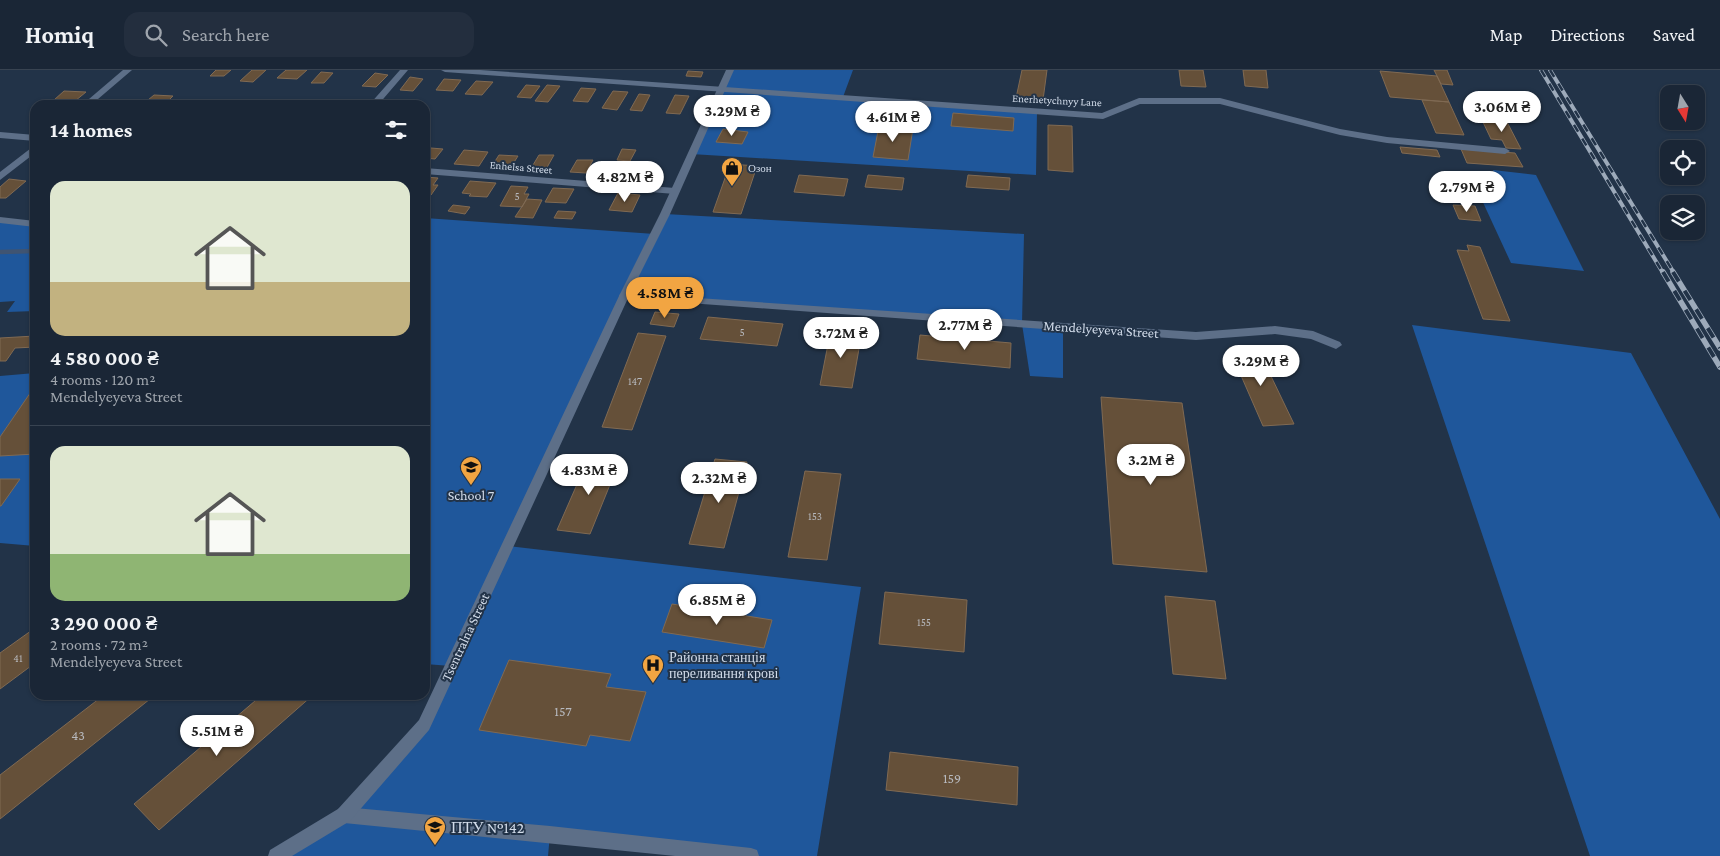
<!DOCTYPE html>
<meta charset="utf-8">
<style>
:root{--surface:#1a2636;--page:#232e3e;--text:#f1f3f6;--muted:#9fa5ad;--line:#384351;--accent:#f2a542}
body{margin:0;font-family:"Crimson Pro",serif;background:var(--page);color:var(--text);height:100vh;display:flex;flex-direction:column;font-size:19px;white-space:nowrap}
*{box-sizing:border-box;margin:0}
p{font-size:16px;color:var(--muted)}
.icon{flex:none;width:28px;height:28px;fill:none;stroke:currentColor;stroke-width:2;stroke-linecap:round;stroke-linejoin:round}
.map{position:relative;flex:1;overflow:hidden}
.drawer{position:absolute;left:30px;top:30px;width:400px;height:600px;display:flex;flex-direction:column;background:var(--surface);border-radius:15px;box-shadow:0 1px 4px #0004,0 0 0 1px var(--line)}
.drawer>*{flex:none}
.needle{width:32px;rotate:169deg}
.buttons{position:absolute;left:1660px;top:15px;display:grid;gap:10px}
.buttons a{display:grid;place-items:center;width:45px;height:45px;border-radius:10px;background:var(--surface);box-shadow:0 1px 4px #0004,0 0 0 1px var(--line);font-size:25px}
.price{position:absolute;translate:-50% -42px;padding:0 11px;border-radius:18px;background:#fff;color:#222;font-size:16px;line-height:32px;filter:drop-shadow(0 1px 2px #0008)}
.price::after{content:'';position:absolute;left:50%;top:30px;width:15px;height:11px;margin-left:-8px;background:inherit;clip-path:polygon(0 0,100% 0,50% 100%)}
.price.selected{background:var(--accent);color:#111}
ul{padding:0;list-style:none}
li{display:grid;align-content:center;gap:10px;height:265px;padding:0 20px}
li+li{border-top:1px solid var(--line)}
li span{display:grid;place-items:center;height:155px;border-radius:15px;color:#555}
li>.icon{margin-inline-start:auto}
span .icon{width:90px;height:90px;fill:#fffc;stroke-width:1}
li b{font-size:21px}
h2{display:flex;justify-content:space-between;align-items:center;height:60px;padding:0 20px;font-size:21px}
header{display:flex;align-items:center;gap:30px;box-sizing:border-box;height:70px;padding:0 25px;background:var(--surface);border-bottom:1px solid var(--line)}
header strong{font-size:24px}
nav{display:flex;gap:28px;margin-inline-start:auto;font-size:18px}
.search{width:350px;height:45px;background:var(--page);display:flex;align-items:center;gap:12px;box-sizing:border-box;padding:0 18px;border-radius:15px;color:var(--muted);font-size:19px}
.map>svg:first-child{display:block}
.green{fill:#1f579b}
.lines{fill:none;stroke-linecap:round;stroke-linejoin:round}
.stream{stroke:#3f5472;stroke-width:4.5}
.building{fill:#655039;stroke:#806a53}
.street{fill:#5d6f88;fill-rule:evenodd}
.secondary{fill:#5d6f88;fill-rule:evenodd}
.rail-far1-casing{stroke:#9daaba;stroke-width:4}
.rail-casing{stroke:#9daaba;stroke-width:5.5}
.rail-far1{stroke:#223348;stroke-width:2.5;stroke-dasharray:8;stroke-linecap:butt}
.rail{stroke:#223348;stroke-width:4;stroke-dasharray:11;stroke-linecap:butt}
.labels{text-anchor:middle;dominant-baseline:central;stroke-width:4;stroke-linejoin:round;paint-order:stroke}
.far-street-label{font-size:11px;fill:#d2dcea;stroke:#223348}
.far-poi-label{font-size:11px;fill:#d2dcea;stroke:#223348;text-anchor:start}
.number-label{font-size:11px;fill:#b7b9be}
.street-label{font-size:14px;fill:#d2dcea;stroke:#223348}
.poi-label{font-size:14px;fill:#d2dcea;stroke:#223348}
.near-number-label{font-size:14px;fill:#b7b9be}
.near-poi-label{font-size:16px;fill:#d2dcea;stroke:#223348;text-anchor:start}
</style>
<header>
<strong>Homiq</strong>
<div class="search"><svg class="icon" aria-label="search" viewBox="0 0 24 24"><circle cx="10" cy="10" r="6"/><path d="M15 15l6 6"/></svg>Search here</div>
<nav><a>Map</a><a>Directions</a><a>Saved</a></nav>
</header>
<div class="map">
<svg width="1720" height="786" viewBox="0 0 1720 786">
<rect width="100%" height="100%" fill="#223348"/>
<path class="green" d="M730,0H853L843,27L1037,41L1036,105L691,84Z
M1493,100L1536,105L1584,201L1511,193L1474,113L1500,115Z
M665,144L1024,164L1022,254L1063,257V308L1030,306L1022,254L624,226L508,476L861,517L817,786H751L550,764L548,786H276L344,745L424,655L451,596L425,594V148L655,164Z
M0,150L35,154V241L7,242L15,231L0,232Z
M1412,255L1631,283L1720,449V786H1590Z
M35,303V476L0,473V306Z"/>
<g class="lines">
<path class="stream" d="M0,182L35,181"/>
</g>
<path class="building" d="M216,0H231L224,6H210Z
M252,0H266L253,12L240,11Z
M286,0H307L297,9L277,8Z
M1022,0H1047L1043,30L1016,28Z
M1179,0H1203L1206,17L1181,16Z
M1243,0H1266L1268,18L1245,16Z
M1434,0H1447L1453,15L1441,14Z
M688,1L703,2L701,7L686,6Z
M1380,1L1437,6L1449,32L1390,27Z
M321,2L333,3L324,13H311Z
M375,3L388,5L376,17L362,16Z
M410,7L423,9L413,21L400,20Z
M444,9L461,10L453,21L436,20Z
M476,11L493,12L482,25L465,24Z
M526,15L540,16L531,28L517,27Z
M547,15L560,16L548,32L535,31Z
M581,18L596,19L588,32L573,31Z
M64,21L86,22L75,31L54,30Z
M613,21L628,22L617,40L602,38Z
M639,24L650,25L642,41L630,40Z
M154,25L173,26L167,32L148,30Z
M675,25L689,26L680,44L666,43Z
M742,30L766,31L762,43L754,42L753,45L737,44Z
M1422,30L1449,32L1464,65L1436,63Z
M876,39L930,42L929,54L874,50Z
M953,43L1014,48L1013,61L951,56Z
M1482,50L1507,52L1521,79L1506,78L1502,70L1491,69Z
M1048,55L1072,56L1073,102L1048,100Z
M879,56L913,58L908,90L873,87Z
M723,59L748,62L742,74L716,72Z
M1400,77L1437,80L1440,87L1402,83Z
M431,78L443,79L435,89L425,88V85Z
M622,79L636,80L630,91L617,90Z
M1461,79L1515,83L1523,97L1467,93Z
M464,80L488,82L479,96L454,94Z
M499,85L518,86L511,97L492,96Z
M539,85H554L545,101L530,100Z
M577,90H593L586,103L570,102Z
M635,92L656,94L649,109L627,108Z
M730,94L757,96L741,144L713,142Z
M799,105L848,109L844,126L794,122Z
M868,105L904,108L902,120L865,117Z
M968,105L1010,108L1009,120L966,117Z
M425,107L438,108L433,115H438L431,125L425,124Z
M9,109L26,111L6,128H0V117Z
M470,111L496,113L487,127L469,126L471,124L462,123Z
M511,116L528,117L524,124H529L522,137L500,136Z
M553,118L574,119L566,133L545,132Z
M618,123L640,125L632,142L609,140Z
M527,129L542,130L533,148L515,147Z
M453,135L470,137L465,144L448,141Z
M1453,135L1475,136L1481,151L1459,149Z
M558,141L576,142L572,149L554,148Z
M1467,175L1480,177L1510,251L1483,249L1457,180L1469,181Z
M655,242L679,244L674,257L650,254Z
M708,247L783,254L777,276L700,269Z
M831,259L862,262L852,318L820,315Z
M638,263L666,266L632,360L602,357Z
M920,265L1011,273L1010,298L917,289Z
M35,266V277L15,278L6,291H0V268Z
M1257,277L1294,354L1263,356L1229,278Z
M35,316V362L30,370H35V384L0,386V367Z
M1101,327L1182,333L1207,502L1113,494Z
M589,387L620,390L590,464L557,460Z
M715,389L747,392L724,478L689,474Z
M805,401L841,404L827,490L788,487Z
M0,409H20L1,436H0Z
M885,522L967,530L964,582L879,574Z
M1165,526L1215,531L1226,609L1173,604Z
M672,534L772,550L764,578L662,562Z
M35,558V593L0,619V583Z
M509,590L611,604L606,617L646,622L630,671L590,665L586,676L479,660Z
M104,625H155L0,749V705Z
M262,625H313L159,760L134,734Z
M890,682L1018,697L1017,735L886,720Z"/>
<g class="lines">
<path class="street" d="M123,0H132L91,35H82Z
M400,0H408L378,35H369Z
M441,0H480L1102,43L1139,28H1220L1340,59L1387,67L1505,78L1510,81L1505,84L1387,73L1340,65L1220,34H1140L1103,49L445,2Z
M0,62L35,65V71L0,68Z
M35,75V83L0,110V102Z
M425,98L675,118L680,121L675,124L425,104Z
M0,147L35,151V157L0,153Z
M624,223L1196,262L1275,256L1313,261L1340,272L1342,275L1336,279L1311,269L1275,264L1196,270L620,228L619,226L620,224Z
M344,737L550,756L751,778L757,780L759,786H675L344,753L338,751L336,745L338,739Z"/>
<path class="secondary" d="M726,0H734L670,144L629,226L429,660L350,751L292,786H268L270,780L338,739L419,650L619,226L660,144Z"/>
<g class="rail-far1-casing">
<path id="rail-far1" d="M1541,0L1663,203
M1550,0L1674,203"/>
</g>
<g class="rail-casing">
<path id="rail" d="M1663,202L1720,297
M1673,202L1720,278"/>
</g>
<use href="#rail-far1" class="rail-far1"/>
<use href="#rail" class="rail"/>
</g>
<defs>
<g id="shop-pin" transform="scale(1.125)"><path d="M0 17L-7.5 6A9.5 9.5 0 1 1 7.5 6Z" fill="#f2a542" stroke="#223348"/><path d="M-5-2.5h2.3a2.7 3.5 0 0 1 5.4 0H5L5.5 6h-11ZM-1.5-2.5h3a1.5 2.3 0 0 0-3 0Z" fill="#111"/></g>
<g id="school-pin" transform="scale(1.125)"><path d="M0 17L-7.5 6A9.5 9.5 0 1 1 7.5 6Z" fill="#f2a542" stroke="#223348"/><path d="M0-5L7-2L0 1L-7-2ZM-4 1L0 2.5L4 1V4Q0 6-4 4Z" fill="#111"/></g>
<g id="hospital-pin" transform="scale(1.125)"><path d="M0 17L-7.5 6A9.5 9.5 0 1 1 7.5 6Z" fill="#f2a542" stroke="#223348"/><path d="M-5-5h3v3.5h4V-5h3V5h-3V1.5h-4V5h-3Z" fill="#111"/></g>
<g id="university-pin" transform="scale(1.125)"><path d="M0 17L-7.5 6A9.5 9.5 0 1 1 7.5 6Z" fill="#f2a542" stroke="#223348"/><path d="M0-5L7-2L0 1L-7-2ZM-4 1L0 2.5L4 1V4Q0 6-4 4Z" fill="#111"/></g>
</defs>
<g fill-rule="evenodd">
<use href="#shop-pin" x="732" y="98"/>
<use href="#school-pin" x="471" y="397"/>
<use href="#hospital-pin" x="653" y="595"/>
<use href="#university-pin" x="435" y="757"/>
</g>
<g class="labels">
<g class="far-street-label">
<text transform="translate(1057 30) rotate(3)">Enerhetychnyy Lane</text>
<text transform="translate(521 97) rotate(5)">Enhelsa Street</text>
</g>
<g class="far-poi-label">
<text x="748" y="98">Озон</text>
</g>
<g class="number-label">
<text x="517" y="126">5</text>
<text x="742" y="262">5</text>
<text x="635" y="311">147</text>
<text x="815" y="446">153</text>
<text x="924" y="552">155</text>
<text x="18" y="588">41</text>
</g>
<g class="street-label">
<text transform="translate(1101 259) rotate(4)">Mendelyeyeva Street</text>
<text transform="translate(465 567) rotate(-65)">Tsentralna Street</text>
</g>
<g class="poi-label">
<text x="471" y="425">School 7</text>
<text x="669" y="587" text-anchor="start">Районна станція<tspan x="669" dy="16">переливання крові</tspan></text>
</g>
<g class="near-number-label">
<text x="563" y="641">157</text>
<text x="78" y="665">43</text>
<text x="952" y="708">159</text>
</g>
<g class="near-poi-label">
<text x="451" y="757">ПТУ №142</text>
</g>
</g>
</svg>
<div class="buttons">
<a><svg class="needle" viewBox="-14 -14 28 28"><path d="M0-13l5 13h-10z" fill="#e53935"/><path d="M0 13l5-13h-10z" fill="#9fa5ad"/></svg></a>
<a><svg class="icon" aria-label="locate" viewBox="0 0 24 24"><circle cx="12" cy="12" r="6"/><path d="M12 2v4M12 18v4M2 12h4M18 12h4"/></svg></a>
<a><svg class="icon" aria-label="layers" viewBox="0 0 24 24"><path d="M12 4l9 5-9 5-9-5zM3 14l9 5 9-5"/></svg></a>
</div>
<b class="price" style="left:1502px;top:63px">3.06M ₴</b>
<b class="price" style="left:732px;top:67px">3.29M ₴</b>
<b class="price" style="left:893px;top:73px">4.61M ₴</b>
<b class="price" style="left:625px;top:133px">4.82M ₴</b>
<b class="price" style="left:1467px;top:143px">2.79M ₴</b>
<b class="price selected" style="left:665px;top:249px">4.58M ₴</b>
<b class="price" style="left:965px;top:281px">2.77M ₴</b>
<b class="price" style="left:841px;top:289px">3.72M ₴</b>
<b class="price" style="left:1261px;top:317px">3.29M ₴</b>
<b class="price" style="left:1151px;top:416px">3.2M ₴</b>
<b class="price" style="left:589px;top:426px">4.83M ₴</b>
<b class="price" style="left:719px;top:434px">2.32M ₴</b>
<b class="price" style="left:717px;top:556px">6.85M ₴</b>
<b class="price" style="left:217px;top:687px">5.51M ₴</b>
<section class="drawer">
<h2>14 homes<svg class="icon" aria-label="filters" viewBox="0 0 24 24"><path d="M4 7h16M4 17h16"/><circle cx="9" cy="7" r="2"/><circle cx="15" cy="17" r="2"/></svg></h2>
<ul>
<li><span style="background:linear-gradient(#dfe7d0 65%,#c2b280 0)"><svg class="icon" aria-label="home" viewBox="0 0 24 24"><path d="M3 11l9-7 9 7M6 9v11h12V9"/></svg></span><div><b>4 580 000 ₴</b><p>4 rooms · 120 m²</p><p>Mendelyeyeva Street</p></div></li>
<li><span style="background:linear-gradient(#dfe7d0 70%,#8fb573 0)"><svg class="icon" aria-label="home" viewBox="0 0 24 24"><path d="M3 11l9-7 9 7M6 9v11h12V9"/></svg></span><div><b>3 290 000 ₴</b><p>2 rooms · 72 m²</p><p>Mendelyeyeva Street</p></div></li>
</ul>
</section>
</div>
